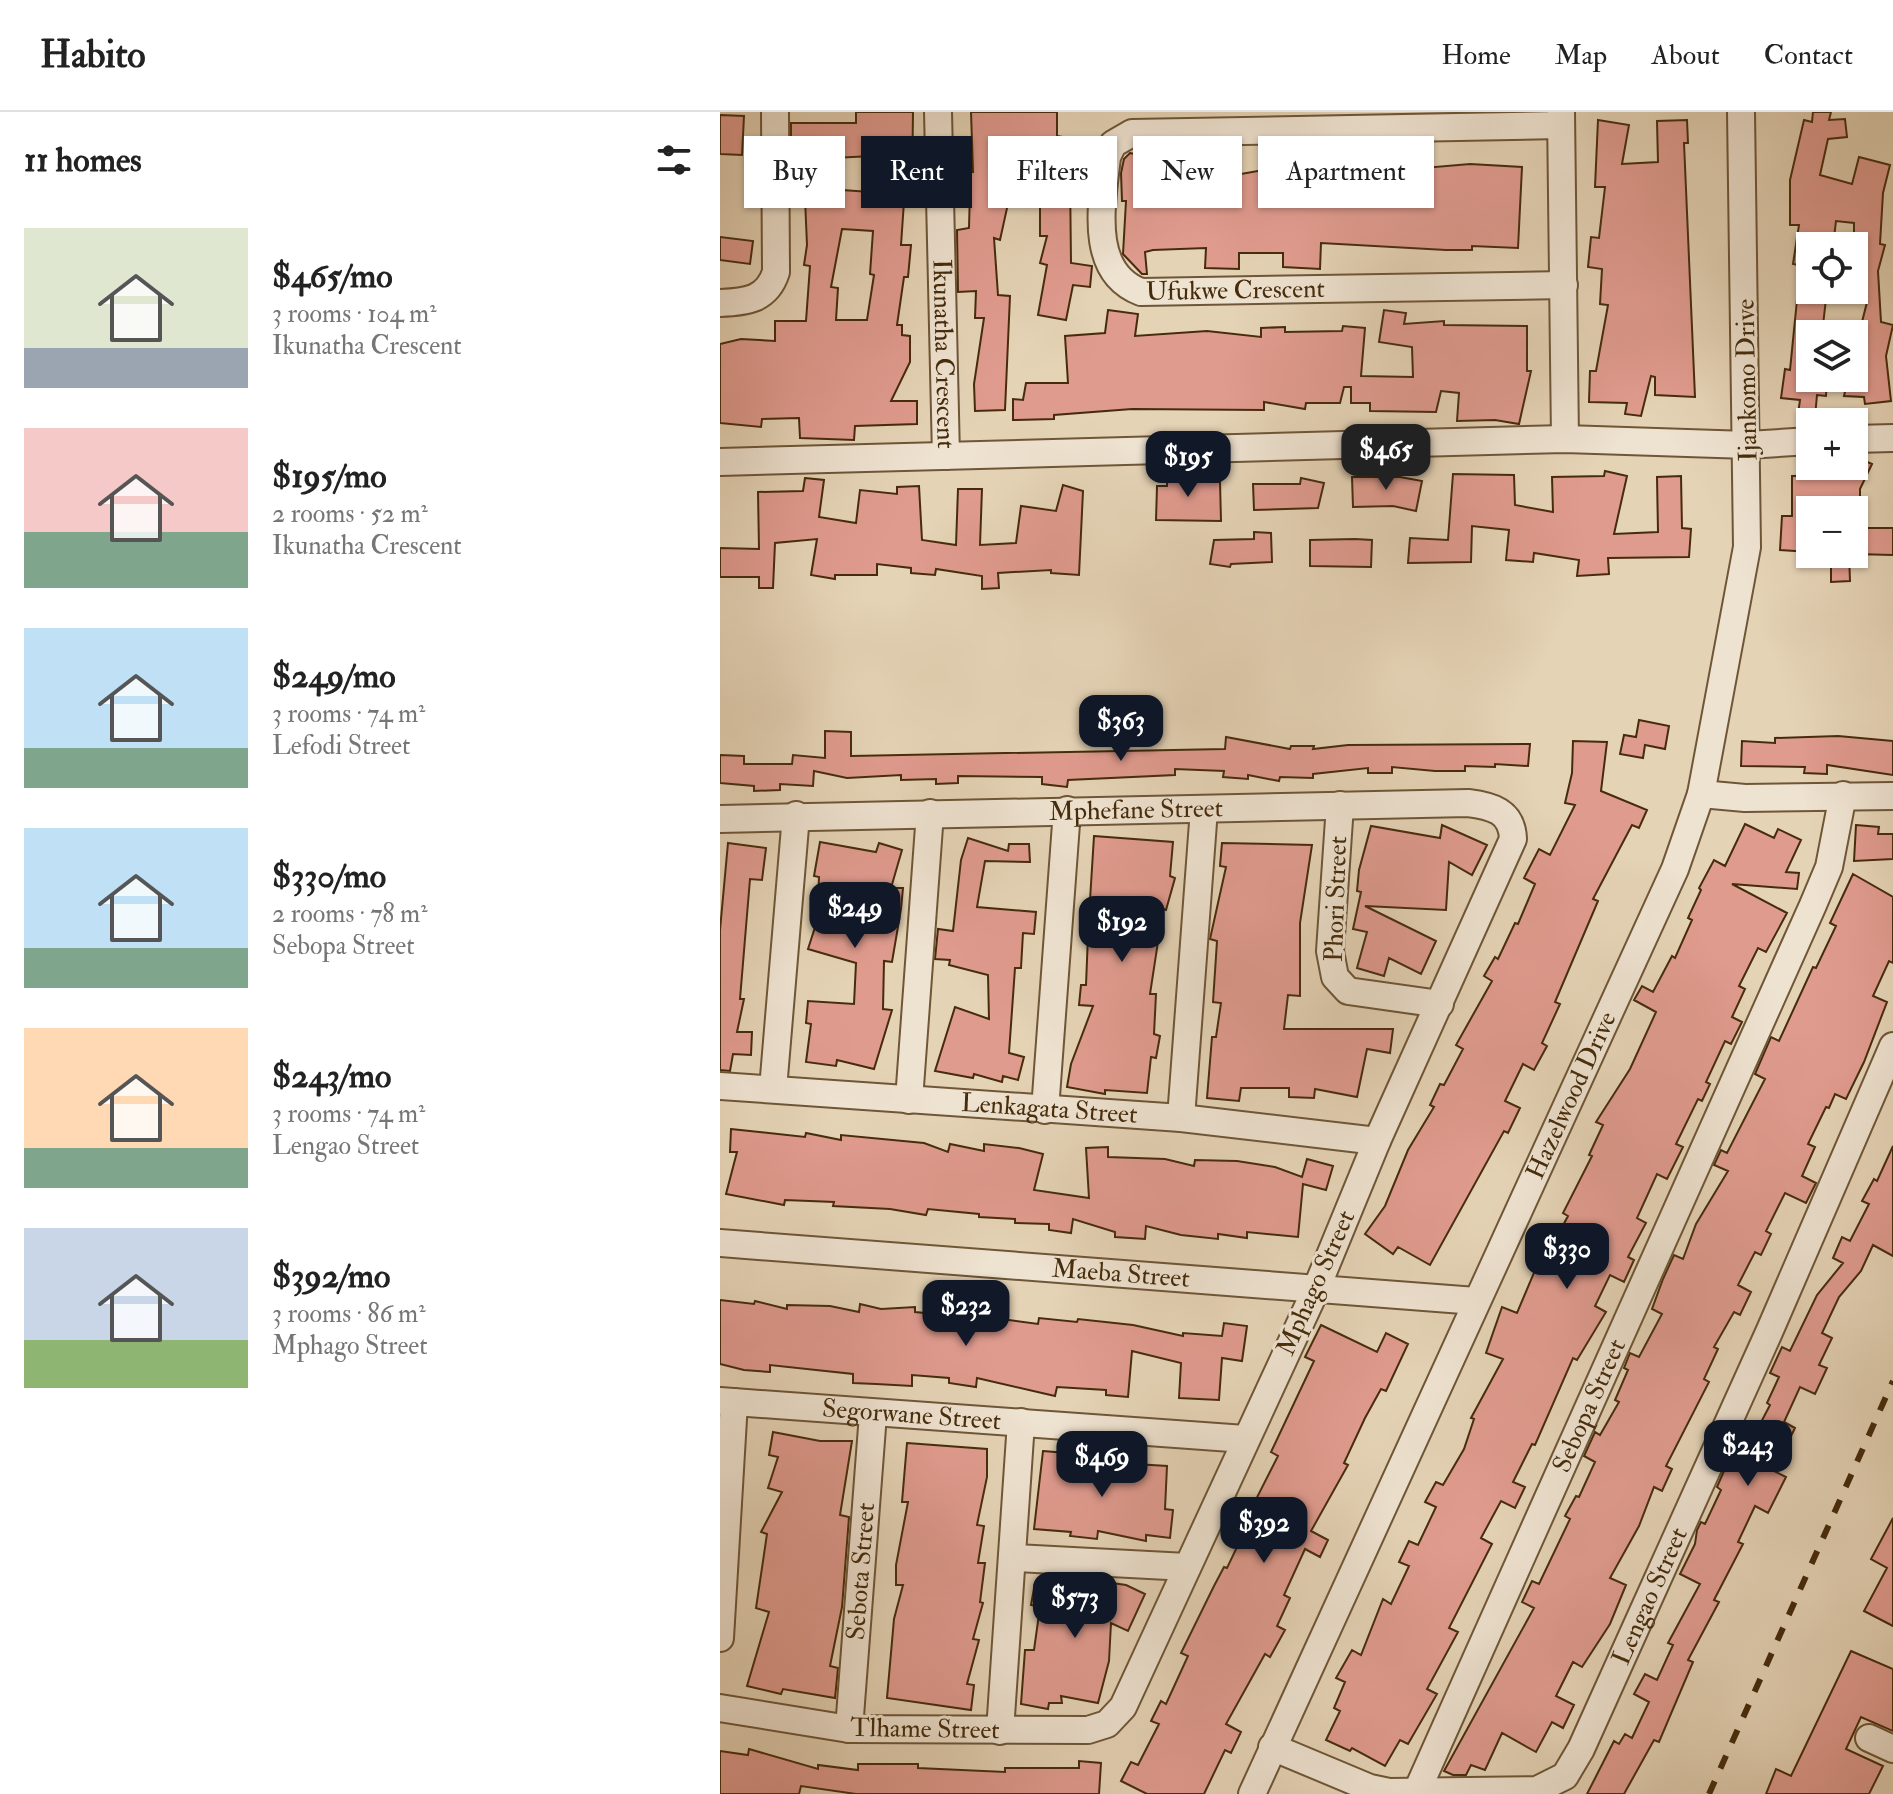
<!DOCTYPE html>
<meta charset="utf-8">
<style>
:root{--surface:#fff;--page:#f6f6f6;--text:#222;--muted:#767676;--line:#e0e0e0;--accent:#111827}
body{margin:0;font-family:"IM FELL Double Pica",serif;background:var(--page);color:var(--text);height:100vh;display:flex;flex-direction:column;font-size:30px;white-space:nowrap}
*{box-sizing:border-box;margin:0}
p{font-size:26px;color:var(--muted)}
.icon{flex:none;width:44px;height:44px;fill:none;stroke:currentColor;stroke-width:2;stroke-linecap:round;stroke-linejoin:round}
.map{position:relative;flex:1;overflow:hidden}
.details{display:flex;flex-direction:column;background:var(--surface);width:720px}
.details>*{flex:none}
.guide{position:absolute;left:24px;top:24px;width:760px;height:72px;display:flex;gap:16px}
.buttons{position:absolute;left:1076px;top:120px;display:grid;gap:16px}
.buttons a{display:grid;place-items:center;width:72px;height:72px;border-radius:0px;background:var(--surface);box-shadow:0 2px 6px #0004;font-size:40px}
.price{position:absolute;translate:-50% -68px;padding:0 18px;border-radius:16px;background:var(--accent);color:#fff;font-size:26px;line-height:52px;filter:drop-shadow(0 2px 4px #0008)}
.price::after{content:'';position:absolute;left:50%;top:48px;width:24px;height:18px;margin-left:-12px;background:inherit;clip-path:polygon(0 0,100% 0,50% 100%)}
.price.on{background:#222;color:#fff}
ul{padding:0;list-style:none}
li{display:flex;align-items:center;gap:24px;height:200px;padding:0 24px}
li span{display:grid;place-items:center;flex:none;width:224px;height:160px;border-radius:0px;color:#555}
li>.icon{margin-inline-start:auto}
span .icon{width:96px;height:96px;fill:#fffc;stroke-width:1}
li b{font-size:34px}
h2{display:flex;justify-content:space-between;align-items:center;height:96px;padding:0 24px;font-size:34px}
.tag{padding:0 28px;border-radius:0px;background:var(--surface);box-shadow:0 2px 6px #0004;font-size:28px;line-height:72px}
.tag.on{background:var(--accent);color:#fff}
header{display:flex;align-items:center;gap:48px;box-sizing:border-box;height:112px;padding:0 40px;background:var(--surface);border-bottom:2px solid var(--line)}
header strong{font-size:38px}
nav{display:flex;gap:44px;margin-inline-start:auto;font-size:28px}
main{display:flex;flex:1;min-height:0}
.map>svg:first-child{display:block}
.building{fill:#e09b8f;stroke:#462c0c;stroke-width:2;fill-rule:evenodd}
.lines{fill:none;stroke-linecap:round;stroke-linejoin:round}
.minor-casing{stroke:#6e5636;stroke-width:30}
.minor{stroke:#eee2d0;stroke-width:26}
.rail{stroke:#462c0c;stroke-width:6;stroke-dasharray:14 14;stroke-linecap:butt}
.labels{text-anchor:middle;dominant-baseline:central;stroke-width:6;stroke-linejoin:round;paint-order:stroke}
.street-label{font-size:26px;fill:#462c0c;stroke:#eee2d0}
</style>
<header>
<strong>Habito</strong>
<nav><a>Home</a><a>Map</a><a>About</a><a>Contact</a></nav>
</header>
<main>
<section class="details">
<h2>11 homes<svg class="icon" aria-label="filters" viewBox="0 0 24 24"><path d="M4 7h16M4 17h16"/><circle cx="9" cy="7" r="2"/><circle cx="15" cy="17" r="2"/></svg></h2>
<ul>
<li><span style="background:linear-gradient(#dfe7d0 75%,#9aa5b1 0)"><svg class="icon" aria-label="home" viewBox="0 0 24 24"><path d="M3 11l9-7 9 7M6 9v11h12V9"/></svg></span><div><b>$465/mo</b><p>3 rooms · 104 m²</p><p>Ikunatha Crescent</p></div></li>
<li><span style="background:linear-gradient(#f6c9c9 65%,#7fa58c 0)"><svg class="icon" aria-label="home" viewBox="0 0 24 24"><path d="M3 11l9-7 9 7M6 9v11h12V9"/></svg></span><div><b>$195/mo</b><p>2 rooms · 52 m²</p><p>Ikunatha Crescent</p></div></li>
<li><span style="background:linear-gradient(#bfe0f5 75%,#7fa58c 0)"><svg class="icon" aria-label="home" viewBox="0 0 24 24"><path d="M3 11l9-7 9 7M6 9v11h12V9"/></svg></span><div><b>$249/mo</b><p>3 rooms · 74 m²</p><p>Lefodi Street</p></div></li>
<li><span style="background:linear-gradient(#bfe0f5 75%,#7fa58c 0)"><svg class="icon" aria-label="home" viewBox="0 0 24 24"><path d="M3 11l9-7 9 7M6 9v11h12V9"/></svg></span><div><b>$330/mo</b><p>2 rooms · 78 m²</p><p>Sebopa Street</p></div></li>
<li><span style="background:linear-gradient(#ffd9b3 75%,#7fa58c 0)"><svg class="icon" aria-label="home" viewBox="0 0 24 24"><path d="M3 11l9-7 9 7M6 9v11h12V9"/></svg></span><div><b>$243/mo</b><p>3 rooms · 74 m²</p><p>Lengao Street</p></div></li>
<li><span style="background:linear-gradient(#c9d6e8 70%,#8fb573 0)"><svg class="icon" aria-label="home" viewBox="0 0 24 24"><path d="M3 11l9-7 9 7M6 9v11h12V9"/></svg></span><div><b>$392/mo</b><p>3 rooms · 86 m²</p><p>Mphago Street</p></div></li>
</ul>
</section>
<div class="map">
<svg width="1173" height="1682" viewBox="0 0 1173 1682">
<rect width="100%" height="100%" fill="#e5d3b6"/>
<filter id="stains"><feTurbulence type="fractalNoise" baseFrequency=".0025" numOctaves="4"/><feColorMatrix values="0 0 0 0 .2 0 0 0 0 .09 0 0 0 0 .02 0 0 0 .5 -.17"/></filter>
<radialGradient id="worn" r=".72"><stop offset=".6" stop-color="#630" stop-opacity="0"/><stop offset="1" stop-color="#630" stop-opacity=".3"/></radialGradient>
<path class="building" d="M136,0H193L192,75H185L181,133H191L188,165H184L177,213H182V223L190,224V250L171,289H197V312L135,314L134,328L80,326L79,306L42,307L41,315L0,311V232L21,227L55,229V209H86L90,154L84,153L87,133L85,87H80L87,46H71V11H136ZM152,44L150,80L108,77L113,46ZM122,117L153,119L150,162L154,163L147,208H116L118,176L111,175Z
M251,0H337V24L349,26L344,63H350L351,151L372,154L370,175L353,173L346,208L318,203L327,153L320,151L327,124H320V88L289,87L280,128L274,126L278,183L290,184L285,298L255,299L254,272L264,206H255L256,179L238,180L237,118L249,116L250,78L237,79L236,61L253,60Z
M1093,0H1111L1109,8L1125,7L1127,25L1108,27L1100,63L1132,72L1139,45L1170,53L1163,81L1160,132L1165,133L1158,159L1161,210L1173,213L1166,244L1171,289L1145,292L1144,285L1124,284L1128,266H1134V242L1147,190L1134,191V111L1116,109L1113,134H1090V155L1073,152L1079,113H1070V68L1084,8L1092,10Z
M0,3L24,4L22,43L0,42Z
M878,8L909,13L902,52L938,50L937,9L967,8L968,31H964L975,285L935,283V265L931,264L921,304L905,302L907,291L869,290L870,259H876L888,193L880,192L882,157L868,155L871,125L879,126L885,75H875Z
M410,41L423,44L421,55L486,60L487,55L521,62L566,54L604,55L646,67V51L704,52V56L750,52L802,55L798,136L752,134V138H726L601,131L600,157L563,155V141H519V157L485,156L486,136L433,138L425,140L427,162H422L403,142L406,89H402L401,61L404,47Z
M0,125L33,129L30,152L0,148Z
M1078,178H1107L1102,222H1090V266H1107L1106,284L1097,283L1095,305L1078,302L1080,288L1061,286L1065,257L1070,258Z
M388,198L418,202L415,224L487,219L541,225V216L565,215V220L622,219L623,214L645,216L641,264L693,265L692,235L659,230L664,198L686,201L684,212L724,209V213L807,214V259H811L799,312L775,308L737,309L739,281L721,279L716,300L650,299V291H631V275H624L620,291H586L585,297L544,290V298L412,297L334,303V307L293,308V287L303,288L306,271H348L345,224L385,221Z
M1134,344L1152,352L1140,377V398H1090V440L1060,438L1062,404H1072V364L1124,363L1128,354H1134Z
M447,359H470V370H500L501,409L436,408L437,374H447Z
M885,359L907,364L894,422L938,420L937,365L961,364L962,416L971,417L969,445L888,446L889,462L857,464L859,448L814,441L813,450L786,448L789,418L752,414L751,450L688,451L690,426L728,428L733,362L794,363L795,393L833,400L832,365L884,364Z
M632,365H680L702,369L696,399L673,394L633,395Z
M85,366L104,368L99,405L136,411L140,378L177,382V375L199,374L202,428L236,433L238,377H262L260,433L296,431L301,394L336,399L343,373L363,379L359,463L331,461V458L278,461L279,476L262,477V464L216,457L215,463L191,461V456L157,452V463H115V467L91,463L97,427L55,431L53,476H39V465H0V436L39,437L38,380L83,379Z
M581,366L604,371L598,396L534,398L533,372H580Z
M1134,416H1173V443L1134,442Z
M534,420L551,421L552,450L511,452L510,455L490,452L494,428L534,427Z
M635,427L652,428L651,455L590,454V428Z
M1111,442H1129L1130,469L1111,470Z
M919,608L949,614L945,637L925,633L923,646L900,642L904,623L916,625Z
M105,619L131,620V644L505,637L506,625L570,637L571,634H594L593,637L628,633L810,632L808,654L775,652V655L745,654V659H715L672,655V661H648V656L593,662V666L560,665L559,669L528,663V667L503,665L504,659L455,657V663L348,668L347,675L322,672V665L238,664V671L216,672V667L181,668V663L127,666L94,659L93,674L60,672V678L34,679V674L0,671V643L24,644V652H72L73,643L105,646Z
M1118,624L1173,629V663L1107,653V662L1084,661L1085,655L1021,654L1022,629L1055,631V626Z
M853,629L887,630L881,679L927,698L919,716L912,713L873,787L878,789L835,890L840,892L822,931L827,934L814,958L803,952L785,989L800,996L788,1021L784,1019L710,1153L678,1135L673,1142L645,1122L665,1094L688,1038L714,995L710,993L720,972L724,973L743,937L736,933L772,869L764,864L775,845L778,847L795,811L798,812L815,772L804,766L819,737L830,743L855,693L845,691L852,661Z
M1025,712L1054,726L1058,717L1081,728L1066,760L1079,761L1077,777L1012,772L1067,801L1046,840L1038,836L1019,874L1025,877L1012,905L1022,910L1011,932L1005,929L986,970L990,972L982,989L978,987L956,1032L963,1035L947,1067L937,1062L917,1106L926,1111L908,1145L914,1148L904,1170L890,1163L875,1194L886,1200L857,1248L853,1246L815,1333L812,1332L793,1370L805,1375L795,1396L781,1389L761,1426L772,1432L729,1516L738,1520L707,1577L717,1582L688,1632L680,1628L665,1654L632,1636L630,1639L606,1628L620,1599L614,1596L625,1570L616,1566L632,1538L641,1543L663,1487L671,1492L689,1454L679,1450L689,1429L698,1433L716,1395L705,1390L716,1370L723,1373L744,1337L754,1307L751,1306L783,1247L766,1241L782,1195L797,1201L824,1137L829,1139L848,1104L843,1101L872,1044L869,1043L883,1013L876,1010L910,957L936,900L914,888L922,874L933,880L952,844L955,846L972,808L968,806L981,778L979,776L994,748L1005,754Z
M722,713L767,733L752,763L729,750L726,798L645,794L716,829L701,862L669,846L664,864L637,856L647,820L633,817L641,780L637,779L639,758L651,714L720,726Z
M1136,713L1159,715L1158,722H1173V747L1134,749Z
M374,724L453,730L450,764L455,766L446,798L443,797L430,882H436L434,922L440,924L436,946L431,945L427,981L385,978V982L347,975L351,952L373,894L359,893L361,873H366L368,823L364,822L369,804Z
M248,726L288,739L289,732H309L310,750L265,749L257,795L316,800L314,822L303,821L301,856H295L289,941L304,945L298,968L283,964L282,970L254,962L253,966L215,959L235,895L269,907L268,863L229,853L230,848L215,847L218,817L233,819L241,748Z
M100,730L156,740L159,731L182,738L171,776H183L181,797L172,850L164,849L163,897L172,898L154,957L117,948L116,954L86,950L91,912L86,911L88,889L134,892L136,851L88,837L97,809L99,765L94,764Z
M8,731L46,736L42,768L30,767L20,887H24L17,920H32L31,943L13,942L10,959L0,958V818Z
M502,731L592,733L580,811V884L568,883L564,917H673L670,941L647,937L637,985L595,977L594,986L569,985V976H521L519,989L487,986L492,925H496L501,891L493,890L497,829L490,827L506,755L500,754Z
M1133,762L1173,785V851L1169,849L1153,884L1167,890L1144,950L1126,987L1115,982L1109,996L1106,995L1088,1032L1095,1035L1082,1064L1096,1071L1086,1091L1065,1081L1046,1119L1051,1122L1041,1143L1035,1140L1018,1173L1031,1180L1020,1203L1014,1200L994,1235L998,1237L984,1267L989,1270L946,1354L952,1357L942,1379L934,1375L919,1414L890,1466L906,1473L890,1512L862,1555L853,1550L836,1584L854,1593L843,1616L832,1610L816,1640L782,1621L765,1658L751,1653L746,1663H733L724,1659L814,1496L802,1490L812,1469L819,1472L850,1407L845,1404L856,1384L859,1385L875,1350L864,1344L875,1320L880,1323L899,1290L895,1288L908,1258L904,1256L910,1241L919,1245L942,1202L932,1197L943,1167L954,1143L963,1147L976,1112L1008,1059L994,1053L1001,1038L1007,1041L1045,967L1035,962L1051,925L1059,929L1093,855L1096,856L1116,814L1110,811Z
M11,1017L85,1025L86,1021L121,1028V1023L204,1031L228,1040L230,1032L264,1039V1032L299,1036L323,1042L314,1078L369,1086L366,1036L388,1035V1045L445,1047L474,1054L475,1048L517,1049L555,1055L582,1065L587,1047L613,1054L606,1078L583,1072L578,1125L527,1120V1126L498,1122V1127L461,1123L426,1114L425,1127L395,1125V1120L353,1107L351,1121L329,1118V1112L295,1111V1107L259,1105V1102L208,1097L206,1103L170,1097L113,1094L114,1090L65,1088L64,1093L6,1082L17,1040H10Z
M1173,1034V1144L1153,1133L1141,1159L1119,1185L1102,1221L1112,1226L1099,1253L1107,1256L1095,1282L1080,1275L1064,1310L1075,1316L1054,1359L1066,1365L1048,1401L1035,1394L1018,1430L1023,1432L994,1488L999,1490L968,1548L973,1550L939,1630L934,1628L904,1682H867L894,1629L899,1632L905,1622L912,1626L929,1590L914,1582L925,1562L937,1568L953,1533L948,1531L980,1472L960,1462L975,1432L977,1418L981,1410L985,1412L1001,1378L997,1375L1016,1331L1027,1337L1050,1293L1047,1291L1059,1265L1050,1261L1062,1235L1070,1239L1097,1183L1123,1151L1113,1146L1122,1125L1130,1129L1149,1092L1142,1089L1154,1067L1157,1069Z
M0,1188L34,1192L35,1189L67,1197V1193L110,1194L139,1200L140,1192L161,1197L195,1195V1200L248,1205L250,1197L275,1202L274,1206L318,1212L319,1206L357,1210L358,1207L413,1213L463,1224V1221L502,1224L504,1211L527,1214L522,1249L502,1246L499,1288L459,1286L461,1251L412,1239L408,1285L386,1283V1278L337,1275L335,1284L257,1266L256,1275L229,1271V1266L192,1263V1274L156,1272L133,1271V1262L50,1253V1260L24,1258L0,1252Z
M601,1213L657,1240L666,1221L688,1232L666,1279L661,1277L645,1306L624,1351L628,1353L591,1419L608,1428L600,1445L585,1437L564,1483L570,1486L557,1514L565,1518L550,1545L545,1542L506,1612L521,1620L511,1641L505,1638L484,1682H427L401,1669L411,1650L418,1653L439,1612L431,1609L441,1589L446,1592L468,1544L461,1541L494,1474L504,1455L507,1456L528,1412L524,1411L558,1344L551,1340L594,1249L585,1245Z
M53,1320L100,1329H132L120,1403L129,1405L122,1495L110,1554L118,1556L115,1586L63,1577L61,1582L27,1574L49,1500L36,1496L47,1422L41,1420L62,1380L48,1376L58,1345L49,1343Z
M187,1331L267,1337V1365L257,1413L264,1414L258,1451H265L260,1490L263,1491L253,1527L259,1528L247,1572L254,1573L251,1598L167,1586L174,1507L183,1473H176V1453L188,1390H182Z
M323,1339L347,1341V1346L383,1359V1350L447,1354L445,1397L453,1398L450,1426L426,1423V1429L378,1419L377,1427L350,1424L351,1420L314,1417Z
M1173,1406V1514L1144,1499L1167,1456L1151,1447Z
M357,1466L406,1473L425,1482L408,1519L391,1511L389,1549L378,1591L341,1584L342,1591H329L328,1597L301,1592L305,1538H314L320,1495L311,1493L315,1471L354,1478Z
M1131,1539L1173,1557V1619L1141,1605L1126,1637L1163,1654L1149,1682H1046L1056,1657L1071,1664Z
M29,1637L98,1657V1653L138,1658V1652H198V1656L285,1660V1656H359V1649L381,1651L379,1682H136L81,1674L79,1682H0V1639L28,1643Z"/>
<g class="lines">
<g class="minor-casing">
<g id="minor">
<path id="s1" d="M218,0L226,344"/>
<path d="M841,0L845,327"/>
<path id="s2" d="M840,13L412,21L393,32L387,45C382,91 368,160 421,180L844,173"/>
<path d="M0,191C26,190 47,188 56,160L55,0"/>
<path d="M1134,327L1173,326"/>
<path d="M0,350L845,327L1028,333L1090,329"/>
<path d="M981,682L1025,686L1173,684"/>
<path d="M620,693L610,839L615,865L628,879L720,892"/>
<path id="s3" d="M0,707L748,691C772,694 792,699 793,727L657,1029L597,1175L403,1595L387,1612L368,1618L129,1617L0,1596"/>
<path id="s4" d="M0,974L461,1006L657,1029"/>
<path d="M53,977L76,703"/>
<path d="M189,988L210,701"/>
<path d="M325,998L347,698"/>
<path d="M461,1006L484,697"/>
<path id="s5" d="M0,1131L756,1189"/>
<path id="s6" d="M0,1289L525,1327"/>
<path d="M294,1446L467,1455"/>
<path d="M0,1526L14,1290"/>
<path id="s7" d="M129,1617L153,1302"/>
<path d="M280,1619L301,1310"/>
<path d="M1149,1626L1173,1637"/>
<path id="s8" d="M552,1635L650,1676L669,1680L817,1678L845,1664L861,1637L1050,1218L1173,934"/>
<path id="s9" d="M697,1679L1093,793L1109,755L1123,683"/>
<path id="s10" d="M532,1682L955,757L981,682L1027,435L1021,0"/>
</g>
</g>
<use href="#minor" class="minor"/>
<path class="rail" d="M989,1682L1173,1269"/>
</g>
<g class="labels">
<g class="street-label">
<text stroke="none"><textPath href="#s2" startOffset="710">Ufukwe Crescent</textPath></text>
<text stroke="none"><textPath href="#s1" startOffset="242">Ikunatha Crescent</textPath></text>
<text transform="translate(1027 268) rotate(-91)">Ijankomo Drive</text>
<text stroke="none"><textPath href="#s3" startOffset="416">Mphefane Street</textPath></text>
<text transform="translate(616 787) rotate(-88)">Phori Street</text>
<text stroke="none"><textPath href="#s10" startOffset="768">Hazelwood Drive</textPath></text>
<text stroke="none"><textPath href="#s4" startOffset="330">Lenkagata Street</textPath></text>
<text stroke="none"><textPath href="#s5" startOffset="402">Maeba Street</textPath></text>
<text transform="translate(596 1171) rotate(-66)">Mphago Street</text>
<text stroke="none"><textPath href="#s9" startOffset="422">Sebopa Street</textPath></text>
<text stroke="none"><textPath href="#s6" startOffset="192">Segorwane Street</textPath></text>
<text stroke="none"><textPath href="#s7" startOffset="158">Sebota Street</textPath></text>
<text stroke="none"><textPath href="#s8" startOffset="504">Lengao Street</textPath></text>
<text transform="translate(205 1617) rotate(1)">Tlhame Street</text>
</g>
</g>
<rect width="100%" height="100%" filter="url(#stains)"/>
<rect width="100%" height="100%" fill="url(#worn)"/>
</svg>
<div class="buttons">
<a><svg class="icon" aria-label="locate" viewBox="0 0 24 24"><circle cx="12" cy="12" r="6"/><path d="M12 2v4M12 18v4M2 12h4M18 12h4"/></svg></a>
<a><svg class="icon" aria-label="layers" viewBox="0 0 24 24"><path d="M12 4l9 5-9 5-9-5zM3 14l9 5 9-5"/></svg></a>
<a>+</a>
<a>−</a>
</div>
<b class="price on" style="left:666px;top:380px">$465</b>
<b class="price" style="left:468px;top:387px">$195</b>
<b class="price" style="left:401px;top:651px">$363</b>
<b class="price" style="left:135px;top:838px">$249</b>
<b class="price" style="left:402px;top:852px">$192</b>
<b class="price" style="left:847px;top:1179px">$330</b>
<b class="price" style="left:246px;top:1236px">$232</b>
<b class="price" style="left:1028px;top:1376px">$243</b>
<b class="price" style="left:382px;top:1387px">$469</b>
<b class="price" style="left:544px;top:1453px">$392</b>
<b class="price" style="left:355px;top:1528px">$573</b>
<div class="guide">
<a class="tag">Buy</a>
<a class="tag on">Rent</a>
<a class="tag">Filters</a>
<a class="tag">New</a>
<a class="tag">Apartment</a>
</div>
</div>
</main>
